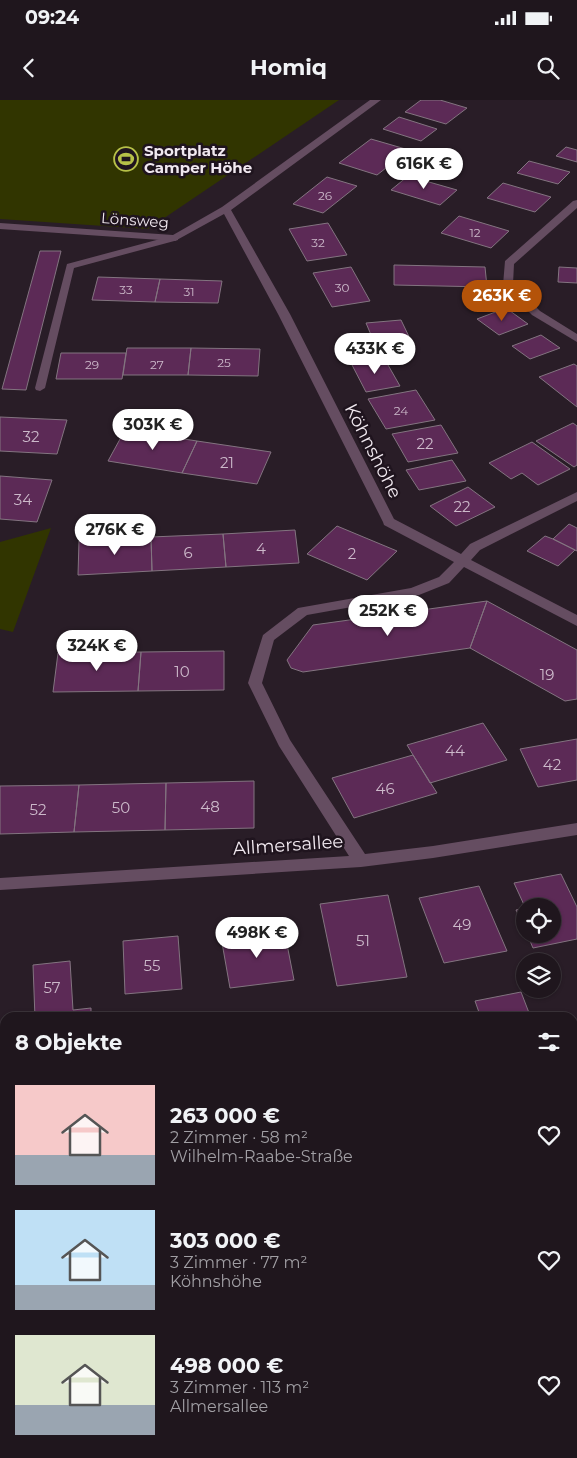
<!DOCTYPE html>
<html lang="de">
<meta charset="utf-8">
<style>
:root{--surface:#1f161d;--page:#271f26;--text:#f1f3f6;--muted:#a19fa4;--line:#3c353b;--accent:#b45309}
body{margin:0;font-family:Montserrat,sans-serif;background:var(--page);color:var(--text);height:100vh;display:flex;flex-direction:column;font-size:19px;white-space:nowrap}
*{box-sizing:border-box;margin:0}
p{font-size:16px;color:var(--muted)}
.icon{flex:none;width:28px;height:28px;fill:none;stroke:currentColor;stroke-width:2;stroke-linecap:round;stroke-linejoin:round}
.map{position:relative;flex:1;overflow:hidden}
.details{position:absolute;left:0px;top:912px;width:578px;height:446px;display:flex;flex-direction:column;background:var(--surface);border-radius:15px 15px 0 0;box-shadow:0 1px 4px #0004,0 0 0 1px var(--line)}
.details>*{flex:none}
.buttons{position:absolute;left:516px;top:798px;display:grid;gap:10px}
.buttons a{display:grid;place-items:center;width:45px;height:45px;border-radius:50%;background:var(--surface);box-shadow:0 1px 4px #0004,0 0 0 1px var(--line);font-size:25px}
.price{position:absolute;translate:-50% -42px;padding:0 11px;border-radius:18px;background:#fff;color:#222;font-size:16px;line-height:32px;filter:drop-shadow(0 1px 2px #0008)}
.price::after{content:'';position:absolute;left:50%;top:30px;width:15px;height:11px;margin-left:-8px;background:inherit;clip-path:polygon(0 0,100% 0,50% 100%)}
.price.current{background:var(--accent);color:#fff}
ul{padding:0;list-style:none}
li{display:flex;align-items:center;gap:15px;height:125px;padding:0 15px}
li span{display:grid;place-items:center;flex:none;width:140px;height:100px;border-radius:0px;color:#555}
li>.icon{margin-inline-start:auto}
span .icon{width:60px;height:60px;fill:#fffc;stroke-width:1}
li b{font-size:21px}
h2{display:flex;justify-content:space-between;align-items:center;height:60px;padding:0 15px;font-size:21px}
.status{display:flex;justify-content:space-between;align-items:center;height:35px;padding:0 25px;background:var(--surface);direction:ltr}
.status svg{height:14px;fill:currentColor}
header{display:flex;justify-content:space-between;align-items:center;height:65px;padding:0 15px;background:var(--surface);font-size:22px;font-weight:700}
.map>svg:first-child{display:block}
.green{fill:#313500}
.building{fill:#5c2a56;stroke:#837480}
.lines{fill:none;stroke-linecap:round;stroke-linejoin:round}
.lane{fill:#654d61;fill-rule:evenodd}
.street{fill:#654d61;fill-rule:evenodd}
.secondary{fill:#8a6585;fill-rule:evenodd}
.labels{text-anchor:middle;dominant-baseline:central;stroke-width:5;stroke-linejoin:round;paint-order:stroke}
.far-number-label{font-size:12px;fill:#ccb9ca}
.far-poi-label{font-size:15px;font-weight:bold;fill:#f1e9f0;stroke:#1f141e;text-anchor:start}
.far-street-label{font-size:15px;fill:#f1e9f0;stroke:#1f141e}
.number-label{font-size:15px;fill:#ccb9ca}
.street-label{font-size:18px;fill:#f1e9f0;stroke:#1f141e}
</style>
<div class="status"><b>09:24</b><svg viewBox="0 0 49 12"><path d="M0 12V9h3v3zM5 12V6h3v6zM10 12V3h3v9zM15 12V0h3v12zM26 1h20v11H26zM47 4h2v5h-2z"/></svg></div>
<header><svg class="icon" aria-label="back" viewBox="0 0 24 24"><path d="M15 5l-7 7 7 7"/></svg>Homiq<svg class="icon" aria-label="search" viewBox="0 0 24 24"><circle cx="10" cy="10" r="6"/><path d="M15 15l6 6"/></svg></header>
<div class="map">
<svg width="577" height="1358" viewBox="0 0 577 1358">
<rect width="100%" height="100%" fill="#291d27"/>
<path class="green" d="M0,0H339L148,129L0,119Z
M51,428L13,532L0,529V442Z"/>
<path class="building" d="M421,0H440L467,8L446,24L405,12Z
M399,17L437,29L421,41L383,29Z
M371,39L409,50L377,75L339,63Z
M566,47L577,50V62L556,56Z
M529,61L570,72L558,84L517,73Z
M408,76L457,90L440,105L391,90Z
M327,77L357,86L323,113L293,104Z
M503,83L551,97L535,112L487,98Z
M459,116L509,131L491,148L441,133Z
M328,123L347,155L307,161L289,129Z
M40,151H61L26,290L2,289Z
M394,165L485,167L487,187L394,185Z
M351,167L370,201L332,207L313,173Z
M559,167L577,168V183L558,182Z
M98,177L160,179L155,202L92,200Z
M160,179L222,181L218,203L155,202Z
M506,208L528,224L499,235L477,219Z
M401,220L413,245L377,249L366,223Z
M541,235L560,248L530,259L512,246Z
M127,248H191L188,275H123Z
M191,248L260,249L258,276L188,275Z
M61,253H126L122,279H56Z
M384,258L400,286L366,292L351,263Z
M574,264L577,266V307L539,277Z
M416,290L435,320L386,329L368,299Z
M0,317L67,320L57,354L0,351Z
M573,323L577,326V365L574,367L536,341Z
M441,325L458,353L408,362L392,334Z
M125,330L197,341L182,373L108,361Z
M197,341L271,352L257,384L182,373Z
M532,342L570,369L538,385L522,373L511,379L489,363Z
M452,360L466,381L419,390L406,370Z
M0,376L52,380L37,422L0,419Z
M468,387L495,407L456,426L430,406Z
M569,424L577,428V451L553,439Z
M337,426L397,451L367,480L307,454Z
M295,430L299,463L226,467L223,434Z
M223,434L226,467L152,471L151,437Z
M545,436L553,439L575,450L558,466L527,451Z
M151,437L152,471L78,475L79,441Z
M487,501L470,548L303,572L291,568L287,560L313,525Z
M487,501L577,550V599L565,601L470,548Z
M224,551V590L138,591L141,552Z
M141,552L138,591L53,592L58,553Z
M483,623L507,660L430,683L407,645Z
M577,639V680L538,687L520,649Z
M413,655L437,693L354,718L332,678Z
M254,681V728L165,730L166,683Z
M166,683L165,730L74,732L79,685Z
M79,685L74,732L0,734V686Z
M561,774L577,807V839L533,848L527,834H552V806L525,807L514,783Z
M479,786L507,851L444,863L419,798Z
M388,795L407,877L337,886L320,804Z
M525,808V829L516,810Z
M284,829L294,880L230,888L221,837Z
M178,836L182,889L125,894L123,841Z
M70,861L73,910L91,908V918H35L33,865Z
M521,892L531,918H481L475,901Z
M577,1262V1358H572V1263Z"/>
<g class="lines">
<path class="lane" d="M175,135L178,136V140L74,168L45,288L40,291L36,290L35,288L67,164Z"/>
<path class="street" d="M370,0H381L231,110L290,214L394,419L461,454L470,444L577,392V401L480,450L471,460L577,515V526L464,467L449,483L419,495L307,515L274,540L262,583L290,640L365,754L433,746L577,723V735L433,758L361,767L0,790V778L349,756L279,646L248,583L263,535L298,508L411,488L439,477L454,462L384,425L383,422L278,214L224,114L175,141L0,129V123L173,135L222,107Z
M577,100V108L514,164L513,184L540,211L577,234V242L532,215L503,185L505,161L573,101Z
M0,1108H5V1126H0Z
M572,1164L577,1166V1184L572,1182Z
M377,1354H397L398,1358H378Z"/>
<path class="secondary" d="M0,1156H5V1174H0Z
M572,1183L577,1184V1202L572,1201Z"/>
</g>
<defs>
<g id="stadium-ring" transform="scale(1.25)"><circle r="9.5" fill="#1f141e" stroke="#b7c148" stroke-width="1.5"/><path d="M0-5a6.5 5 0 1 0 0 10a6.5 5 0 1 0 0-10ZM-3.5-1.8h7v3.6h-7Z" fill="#b7c148"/></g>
</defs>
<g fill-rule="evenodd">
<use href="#stadium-ring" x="126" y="59"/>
</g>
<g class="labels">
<g class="far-number-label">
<text x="325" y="95">26</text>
<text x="475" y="132">12</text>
<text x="318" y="142">32</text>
<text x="342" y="187">30</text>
<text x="126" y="189">33</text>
<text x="189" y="191">31</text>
<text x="224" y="262">25</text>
<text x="92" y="264">29</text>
<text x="157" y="264">27</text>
<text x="401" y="310">24</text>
</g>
<g class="far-poi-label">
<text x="144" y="50">Sportplatz<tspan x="144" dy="17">Camper Höhe</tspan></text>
</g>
<g class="far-street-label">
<text transform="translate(135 120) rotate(4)">Lönsweg</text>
</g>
<g class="number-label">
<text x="31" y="336">32</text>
<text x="425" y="343">22</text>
<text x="227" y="362">21</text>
<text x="23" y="399">34</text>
<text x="462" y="406">22</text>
<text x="261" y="448">4</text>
<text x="188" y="452">6</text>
<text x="352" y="453">2</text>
<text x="182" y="571">10</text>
<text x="547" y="574">19</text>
<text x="455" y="650">44</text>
<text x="552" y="664">42</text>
<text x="385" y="688">46</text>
<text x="210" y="706">48</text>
<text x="121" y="707">50</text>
<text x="38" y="709">52</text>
<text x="462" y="824">49</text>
<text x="363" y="840">51</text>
<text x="152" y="865">55</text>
<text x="52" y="887">57</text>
</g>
<g class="street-label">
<text transform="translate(373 351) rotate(63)">Köhnshöhe</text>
<text transform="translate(288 745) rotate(-4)">Allmersallee</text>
</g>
</g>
</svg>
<div class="buttons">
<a><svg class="icon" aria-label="locate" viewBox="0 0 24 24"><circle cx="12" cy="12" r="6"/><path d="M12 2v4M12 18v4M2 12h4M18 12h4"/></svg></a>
<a><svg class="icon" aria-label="layers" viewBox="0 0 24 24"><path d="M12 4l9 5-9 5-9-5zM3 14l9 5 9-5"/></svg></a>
</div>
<b class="price" style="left:424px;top:90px">616K €</b>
<b class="price current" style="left:502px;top:222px">263K €</b>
<b class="price" style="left:375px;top:275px">433K €</b>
<b class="price" style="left:153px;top:351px">303K €</b>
<b class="price" style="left:115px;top:456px">276K €</b>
<b class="price" style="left:388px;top:537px">252K €</b>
<b class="price" style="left:97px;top:572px">324K €</b>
<b class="price" style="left:257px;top:859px">498K €</b>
<section class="details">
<h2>8 Objekte<svg class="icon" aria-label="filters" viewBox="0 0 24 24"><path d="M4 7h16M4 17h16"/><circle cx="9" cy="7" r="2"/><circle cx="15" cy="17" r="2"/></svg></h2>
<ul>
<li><span style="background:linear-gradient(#f6c9c9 70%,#9aa5b1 0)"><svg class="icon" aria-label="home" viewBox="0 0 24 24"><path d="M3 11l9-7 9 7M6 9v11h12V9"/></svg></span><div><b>263 000 €</b><p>2 Zimmer · 58 m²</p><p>Wilhelm-Raabe-Straße</p></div><svg class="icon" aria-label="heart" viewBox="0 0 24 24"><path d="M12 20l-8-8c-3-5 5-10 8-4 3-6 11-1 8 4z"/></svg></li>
<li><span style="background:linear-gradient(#bfe0f5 75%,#9aa5b1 0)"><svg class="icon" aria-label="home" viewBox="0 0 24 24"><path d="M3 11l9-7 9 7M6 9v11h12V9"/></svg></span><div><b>303 000 €</b><p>3 Zimmer · 77 m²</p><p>Köhnshöhe</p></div><svg class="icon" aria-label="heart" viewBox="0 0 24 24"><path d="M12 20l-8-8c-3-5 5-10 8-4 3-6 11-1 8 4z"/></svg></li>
<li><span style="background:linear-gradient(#dfe7d0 70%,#9aa5b1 0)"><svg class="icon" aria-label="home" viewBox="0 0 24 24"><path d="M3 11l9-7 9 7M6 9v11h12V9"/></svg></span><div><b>498 000 €</b><p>3 Zimmer · 113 m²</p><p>Allmersallee</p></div><svg class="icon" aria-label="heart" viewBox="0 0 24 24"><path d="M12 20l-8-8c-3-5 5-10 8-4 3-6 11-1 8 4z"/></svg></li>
</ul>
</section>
</div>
